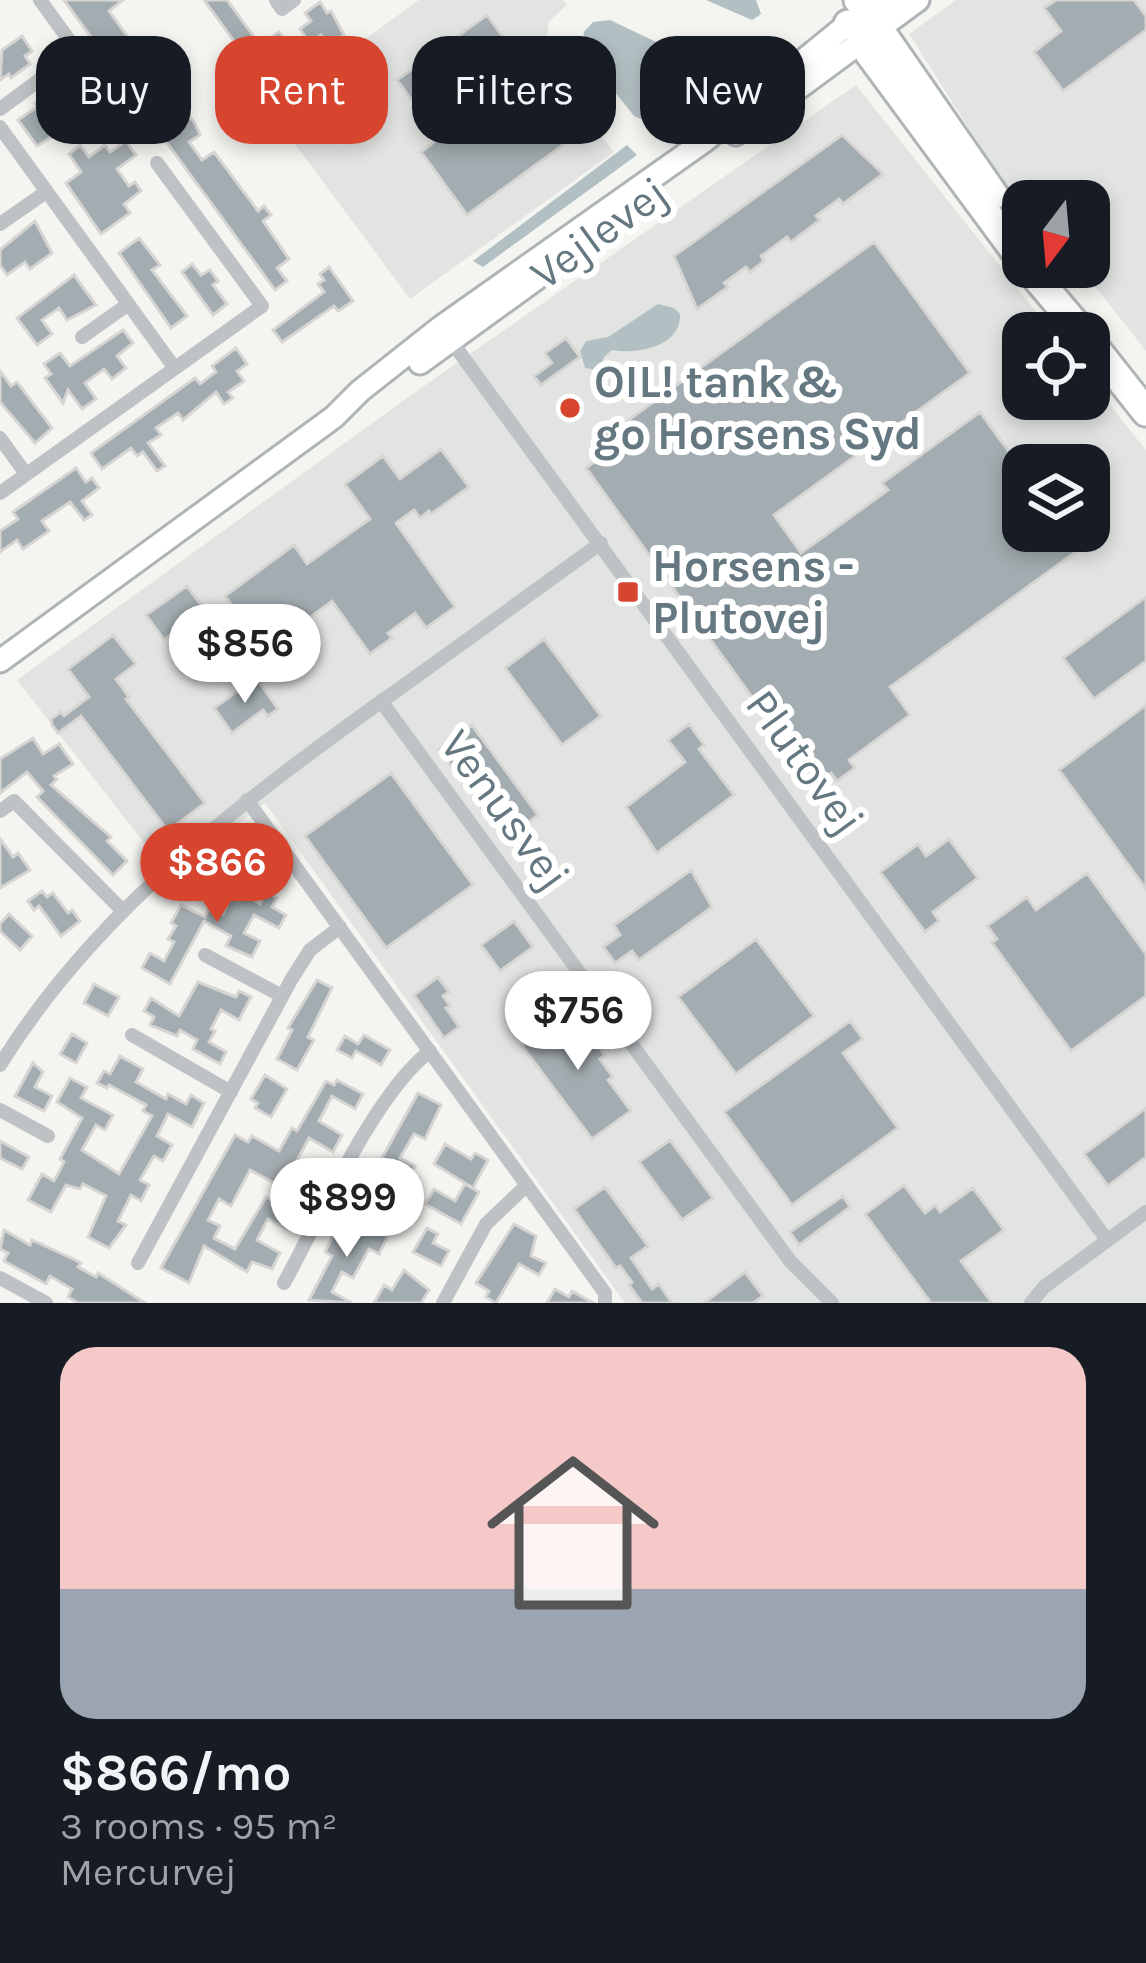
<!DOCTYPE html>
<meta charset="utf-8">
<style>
:root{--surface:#171b24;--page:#242831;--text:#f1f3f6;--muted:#9ea1a6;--line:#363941;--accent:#d7452f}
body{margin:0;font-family:Karla,sans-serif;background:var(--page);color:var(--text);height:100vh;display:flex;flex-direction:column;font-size:45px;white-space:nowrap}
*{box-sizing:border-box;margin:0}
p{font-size:39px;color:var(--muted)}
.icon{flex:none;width:66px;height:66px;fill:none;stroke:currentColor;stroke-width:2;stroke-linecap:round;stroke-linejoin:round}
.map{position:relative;height:1303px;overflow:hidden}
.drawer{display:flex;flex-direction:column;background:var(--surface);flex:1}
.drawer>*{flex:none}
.banner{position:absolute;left:36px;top:36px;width:1074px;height:108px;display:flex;gap:24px}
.needle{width:78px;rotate:196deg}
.controls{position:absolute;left:1002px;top:180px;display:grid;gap:24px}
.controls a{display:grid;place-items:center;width:108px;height:108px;border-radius:24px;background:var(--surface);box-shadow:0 6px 18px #0003;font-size:60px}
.price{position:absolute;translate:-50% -102px;padding:0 27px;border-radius:42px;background:#fff;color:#222;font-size:39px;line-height:78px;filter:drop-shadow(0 3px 6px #0008)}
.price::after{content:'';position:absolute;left:50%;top:72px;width:36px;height:27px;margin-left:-18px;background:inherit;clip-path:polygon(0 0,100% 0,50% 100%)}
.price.selected{background:var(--accent);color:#fff}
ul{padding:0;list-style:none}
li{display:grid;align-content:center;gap:24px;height:636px;padding:0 60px}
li+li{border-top:3px solid var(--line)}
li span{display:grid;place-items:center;height:372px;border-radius:36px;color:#555}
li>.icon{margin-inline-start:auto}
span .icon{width:216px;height:216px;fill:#fffc;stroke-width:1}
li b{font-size:51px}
.pill{padding:0 42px;border-radius:36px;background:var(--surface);box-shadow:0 6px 18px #0003;font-size:42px;line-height:108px}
.pill.selected{background:var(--accent);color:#fff}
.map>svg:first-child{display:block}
.built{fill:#e2e4e2;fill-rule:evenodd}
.water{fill:#b3c0c3}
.building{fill:#a3acb0;stroke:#d6d5d4;stroke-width:3}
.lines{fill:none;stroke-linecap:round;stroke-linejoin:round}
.secondary-casing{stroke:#aeb4b8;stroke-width:27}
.primary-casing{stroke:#afb5b7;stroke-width:27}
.highway-casing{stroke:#afb4b6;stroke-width:33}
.street{stroke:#bec2c5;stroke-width:14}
.secondary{stroke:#fff;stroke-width:21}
.primary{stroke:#fff;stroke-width:21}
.highway{stroke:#fff;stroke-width:27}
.poi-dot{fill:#d7452f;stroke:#fff;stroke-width:4.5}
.labels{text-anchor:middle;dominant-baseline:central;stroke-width:12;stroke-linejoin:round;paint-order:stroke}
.street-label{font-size:45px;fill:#657780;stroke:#fff}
.poi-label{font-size:45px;font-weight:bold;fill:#657780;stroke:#fff;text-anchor:start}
</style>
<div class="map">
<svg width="1146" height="1303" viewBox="0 0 1146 1303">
<rect width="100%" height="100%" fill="#f4f4f1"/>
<path class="built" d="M419,0H563L567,5L549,21L544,61L614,152L410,299L269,109Z
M956,0H1146V351L1080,267H1089V201H1023V213L909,34Z
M856,85L1053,333H1023V399H1089V379L1146,450V1303H625L265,803L170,876L17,680L414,393ZM1023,465H1089V531H1023Z"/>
<path class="water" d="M706,0H756L761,14L752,20Z
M610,20L711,68L715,78L687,104L654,125L634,116L591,62L583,42L584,32L593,22Z
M627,145L637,155L483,267L473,261Z
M658,304L674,308L680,314C682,346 638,355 612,350L604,357L599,370L585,368L580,351L586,341L608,337Z"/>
<path class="building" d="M64,0H123L109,11L130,40L119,48L134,68L141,64L151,78L129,93L143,113L170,94L195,123L200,135L189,142L202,160L214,152L258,211L264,206L271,215L263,221L289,259L277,268L287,281L275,290L159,132L154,137L148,129L142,133L125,114L116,100L123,95L114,83L121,78Z
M204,0H227L260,45L279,32L290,46L265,64L273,75L261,84L242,58L245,56Z
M1056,0H1134L1146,16V30L1063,91L1034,52L1061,31L1044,8Z
M320,2L327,13L331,11L344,35L329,45L321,35L310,43L300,29L311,21L305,13Z
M487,15L543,93L550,89L581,132L467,215L421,152L439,138L397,80Z
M22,36L32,51L25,56L30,64L11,78L9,74L0,80L2,50Z
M76,75L87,89L80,95L87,105L74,115L78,120L37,146L18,120L37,107L35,103Z
M349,75L369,103L336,126L316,99Z
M842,135L883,174L843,204L839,199L816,216L820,220L791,242L787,237L761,256L764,261L750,272L746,267L724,283L728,287L697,309L674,256Z
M126,141L136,155L117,169L129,186L135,182L141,191L124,204L130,213L101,234L66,183L81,172L69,154L80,145L89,157L105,145L110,152Z
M35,221L52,253L30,269L25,262L7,275L0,265V250Z
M139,238L160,265L152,270L187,316L171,328L119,253Z
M874,242L970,373L774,515L801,553L888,490L882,483L980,412L1023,471V531H1069L1081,548L890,687L910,715L849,760L855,768L837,781L831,773L815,784L586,468L609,451L601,440Z
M192,264L201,275L210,270L218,281L213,285L227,304L213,315L182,272Z
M329,267L353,301L338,311L334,306L282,342L273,330L324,292L318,284L324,280L320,274Z
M74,275L96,305L67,320L59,308L42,320L52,334L37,345L17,318Z
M123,330L133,343L117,356L126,368L112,379L104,369L85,383L96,399L82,409L68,390L63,403L45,378L51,374L44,364L60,353L70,366Z
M566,338L580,357L541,385L534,376L552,363L545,353Z
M236,348L247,364L237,371L244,381L228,392L233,398L224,404L216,392L183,420L178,413L156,428L161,435L148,443L165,466L157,471L143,452L137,456L131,448L102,469L91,453L195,378L200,384L216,372L212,366Z
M0,371L11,386L17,382L52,428L35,443L0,402Z
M441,449L469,487L431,514L429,511L420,518L414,510L396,523L455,607L426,628L415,613L388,633L392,638L370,654L332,601L300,625L314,644L280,670L225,596L294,545L307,564L370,519L345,484L383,456L400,479Z
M76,468L86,482L92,478L99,488L82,501L92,515L84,520L70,502L42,521L49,531L23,549L17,540L0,552V531L18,519L13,512Z
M187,586L205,610L164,640L146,615Z
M1146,597V661L1094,699L1063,658Z
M113,635L136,664L116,679L129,697L126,699L205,803L168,831L81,716L58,733L52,725L51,719L61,712L64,716L89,697L68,669Z
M544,639L601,716L562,745L505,668Z
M256,678L278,709L268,716L263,710L232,733L214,708Z
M1146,705V889L1059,770Z
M689,724L704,745L699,749L734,795L657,853L626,807L685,762L668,740Z
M472,725L538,815L505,839L439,749Z
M33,738L43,754L59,744L73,764L54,776L57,779L51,785L111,837L107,841L127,861L113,875L37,797L43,791L27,772L0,793V759Z
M391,773L473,885L386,948L305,836Z
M0,839L13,857L18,853L30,870L0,888Z
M949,839L978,878L933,912L939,921L925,932L880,872L918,844L926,856Z
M239,863L253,873L241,891L260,904L266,892L277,898L272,907L286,915L279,928L254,915L244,933L260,941L252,957L226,946L231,936L204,921L170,984L142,968L150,953L164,961L174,942L168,939L176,926L171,923L181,905L205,917L210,906L223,914L232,895L221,888Z
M691,870L712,907L639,960L632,951L615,963L603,947L620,935L614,925Z
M1087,873L1146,954V996L1071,1051L992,943L997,939L987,926L1027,897L1036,910Z
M42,891L47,897L53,893L68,913L72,910L80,921L61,936L39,906L34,910L28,901Z
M9,914L32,936L20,950L0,931V924Z
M514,921L533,947L500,971L481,945Z
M756,939L814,1016L736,1074L678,997Z
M438,977L449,992L443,996L450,1006L446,1008L459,1027L444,1038L414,995Z
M317,980L332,988L308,1037L314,1040L297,1070L277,1059L292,1030L288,1028Z
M198,982L236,997L239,991L251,997L239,1020L221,1010L211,1029L215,1031L209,1042L226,1052L220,1064L193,1049L197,1040L180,1030L177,1036L150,1025L154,1017L144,1011L151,998L179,1016Z
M94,984L119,997L108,1016L84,1003Z
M571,1010L605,1055L600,1059L613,1077L608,1080L631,1111L592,1139L522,1046Z
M850,1021L863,1039L843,1053L898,1128L792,1205L724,1112Z
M72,1034L87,1043L76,1063L60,1054Z
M364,1035L390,1050L381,1065L356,1051L352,1058L337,1050L345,1036L358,1044Z
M120,1056L143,1069L136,1082L166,1099L168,1094L186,1104L191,1095L204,1103L192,1127L168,1114L157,1136L172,1145L163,1161L154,1156L140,1180L149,1185L141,1201L131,1195L118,1221L126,1225L109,1248L88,1237L106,1196L83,1184L80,1189L66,1185L51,1212L28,1200L42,1174L54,1181L64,1162L60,1159L82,1118L57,1102L70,1078L87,1087L81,1098L113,1115L105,1130L96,1125L82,1150L119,1174L152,1116L143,1111L146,1105L109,1085L107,1088L97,1083L104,1071L110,1074Z
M33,1063L43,1072L35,1087L52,1096L44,1111L15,1096Z
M265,1075L287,1089L271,1117L255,1108L258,1103L251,1099Z
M337,1080L363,1094L355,1109L332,1096L319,1121L342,1135L333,1152L309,1138L296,1162L318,1173L308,1194L283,1181L289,1191L250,1170L231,1206L219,1199L208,1220L220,1226L214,1238L235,1249L266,1197L305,1218L291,1222L287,1229L268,1219L257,1240L280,1253L272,1269L252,1262L247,1272L204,1246L189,1283L161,1268L235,1135L248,1142L252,1136L279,1151L292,1128L297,1131L326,1081L334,1085Z
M418,1093L441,1105L425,1139L414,1134L400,1158L415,1166L406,1183L377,1167Z
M1146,1108V1157L1108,1186L1084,1154Z
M670,1140L713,1198L682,1220L639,1162Z
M0,1141L29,1157L22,1169L0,1158Z
M445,1144L471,1159L475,1153L488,1160L473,1188L434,1164Z
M465,1184L479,1192L461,1224L425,1204L434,1189L455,1201Z
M904,1185L925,1213L935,1205L940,1212L973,1188L1004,1230L961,1261L992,1303H931L865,1214Z
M360,1187L376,1196L370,1208L375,1211L367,1224L348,1213Z
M605,1187L648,1246L631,1258L652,1289L659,1284L672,1303H642L629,1285L632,1282L620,1266L616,1268L574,1209Z
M843,1196L850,1207L799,1245L790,1232Z
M361,1221L388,1236L379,1254L369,1249L353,1278L342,1272L332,1292L352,1303L309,1300L332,1256L325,1252L334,1234L350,1243Z
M514,1224L536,1236L531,1256L546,1263L539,1275L519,1264L496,1303L486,1297L489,1291L476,1283Z
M427,1228L438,1234L433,1243L449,1251L441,1266L413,1252Z
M4,1230L30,1245L32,1240L69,1257L81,1263L78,1267L96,1277L98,1273L145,1303H78L68,1297L72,1289L50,1276L46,1284L4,1261L8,1253L0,1249Z
M404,1270L429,1290L421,1303H374L384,1285L392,1290Z
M745,1272L763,1296L753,1303H704Z
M555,1289L569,1297L572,1291L593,1303H547Z"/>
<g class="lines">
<g class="secondary-casing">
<path id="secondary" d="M849,24L881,0
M862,41L918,0"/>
</g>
<g class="primary-casing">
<path id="primary" d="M861,42L872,20L900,0
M736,134L861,42
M420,363L536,279
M0,661L334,417L360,391L441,327L703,142L848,24"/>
</g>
<g class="highway-casing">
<path id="highway" d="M858,0L859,1
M848,24L870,35L889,61
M886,39L994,195
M868,52L1023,262
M1027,267L1083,333
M1089,340L1146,412"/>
</g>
<path class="street" d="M40,0L95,76
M276,0L282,9L294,0
M0,109L77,52
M0,127L174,367
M0,224L46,192
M82,337L127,305
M449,338L1107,1240
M0,438L26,474
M0,493L262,306L157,163
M381,701L790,1261L832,1303
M247,800L605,1293V1303
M0,811L14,801L122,910
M205,955L282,996
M132,1035L231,1092
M0,1065C95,912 235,807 379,703C454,650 527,596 601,543
M0,1110L48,1136
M138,1263L291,980L310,950L340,927
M0,1278L46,1303
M284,1283C320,1218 374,1094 430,1051
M443,1303L486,1224L527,1185
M1031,1303L1044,1287L1146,1212"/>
<use href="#secondary" class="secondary"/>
<use href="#primary" class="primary"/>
<use href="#highway" class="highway"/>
</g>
<g class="poi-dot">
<circle cx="570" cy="408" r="12"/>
<rect x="616" y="580" width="24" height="24" rx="6"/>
</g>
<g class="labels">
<g class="street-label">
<text transform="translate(599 233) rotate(-36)">Vejlevej</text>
<text transform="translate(805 762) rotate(54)">Plutovej</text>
<text transform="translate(505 810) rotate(54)">Venusvej</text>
</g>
<g class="poi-label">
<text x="594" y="382">OIL! tank &amp;<tspan x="594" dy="52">go Horsens Syd</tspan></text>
<text x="652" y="566">Horsens -<tspan x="652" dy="52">Plutovej</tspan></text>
</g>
</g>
</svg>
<div class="controls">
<a><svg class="needle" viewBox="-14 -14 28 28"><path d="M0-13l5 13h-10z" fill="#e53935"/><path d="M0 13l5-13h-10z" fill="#9ea1a6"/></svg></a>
<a><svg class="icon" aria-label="locate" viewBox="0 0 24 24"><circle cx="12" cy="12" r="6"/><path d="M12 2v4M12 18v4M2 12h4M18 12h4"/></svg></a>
<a><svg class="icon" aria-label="layers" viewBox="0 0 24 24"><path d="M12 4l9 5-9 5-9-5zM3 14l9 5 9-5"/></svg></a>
</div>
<b class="price" style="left:245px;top:706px">$856</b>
<b class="price selected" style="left:217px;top:925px">$866</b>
<b class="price" style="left:578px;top:1073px">$756</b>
<b class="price" style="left:347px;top:1260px">$899</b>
<div class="banner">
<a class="pill">Buy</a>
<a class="pill selected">Rent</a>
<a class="pill">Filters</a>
<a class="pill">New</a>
</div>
</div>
<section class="drawer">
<ul>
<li><span style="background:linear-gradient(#f6c9c9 65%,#9aa5b1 0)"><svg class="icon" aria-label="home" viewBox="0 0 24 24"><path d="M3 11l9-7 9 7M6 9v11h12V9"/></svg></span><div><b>$866/mo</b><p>3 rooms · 95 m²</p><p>Mercurvej</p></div></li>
</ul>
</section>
